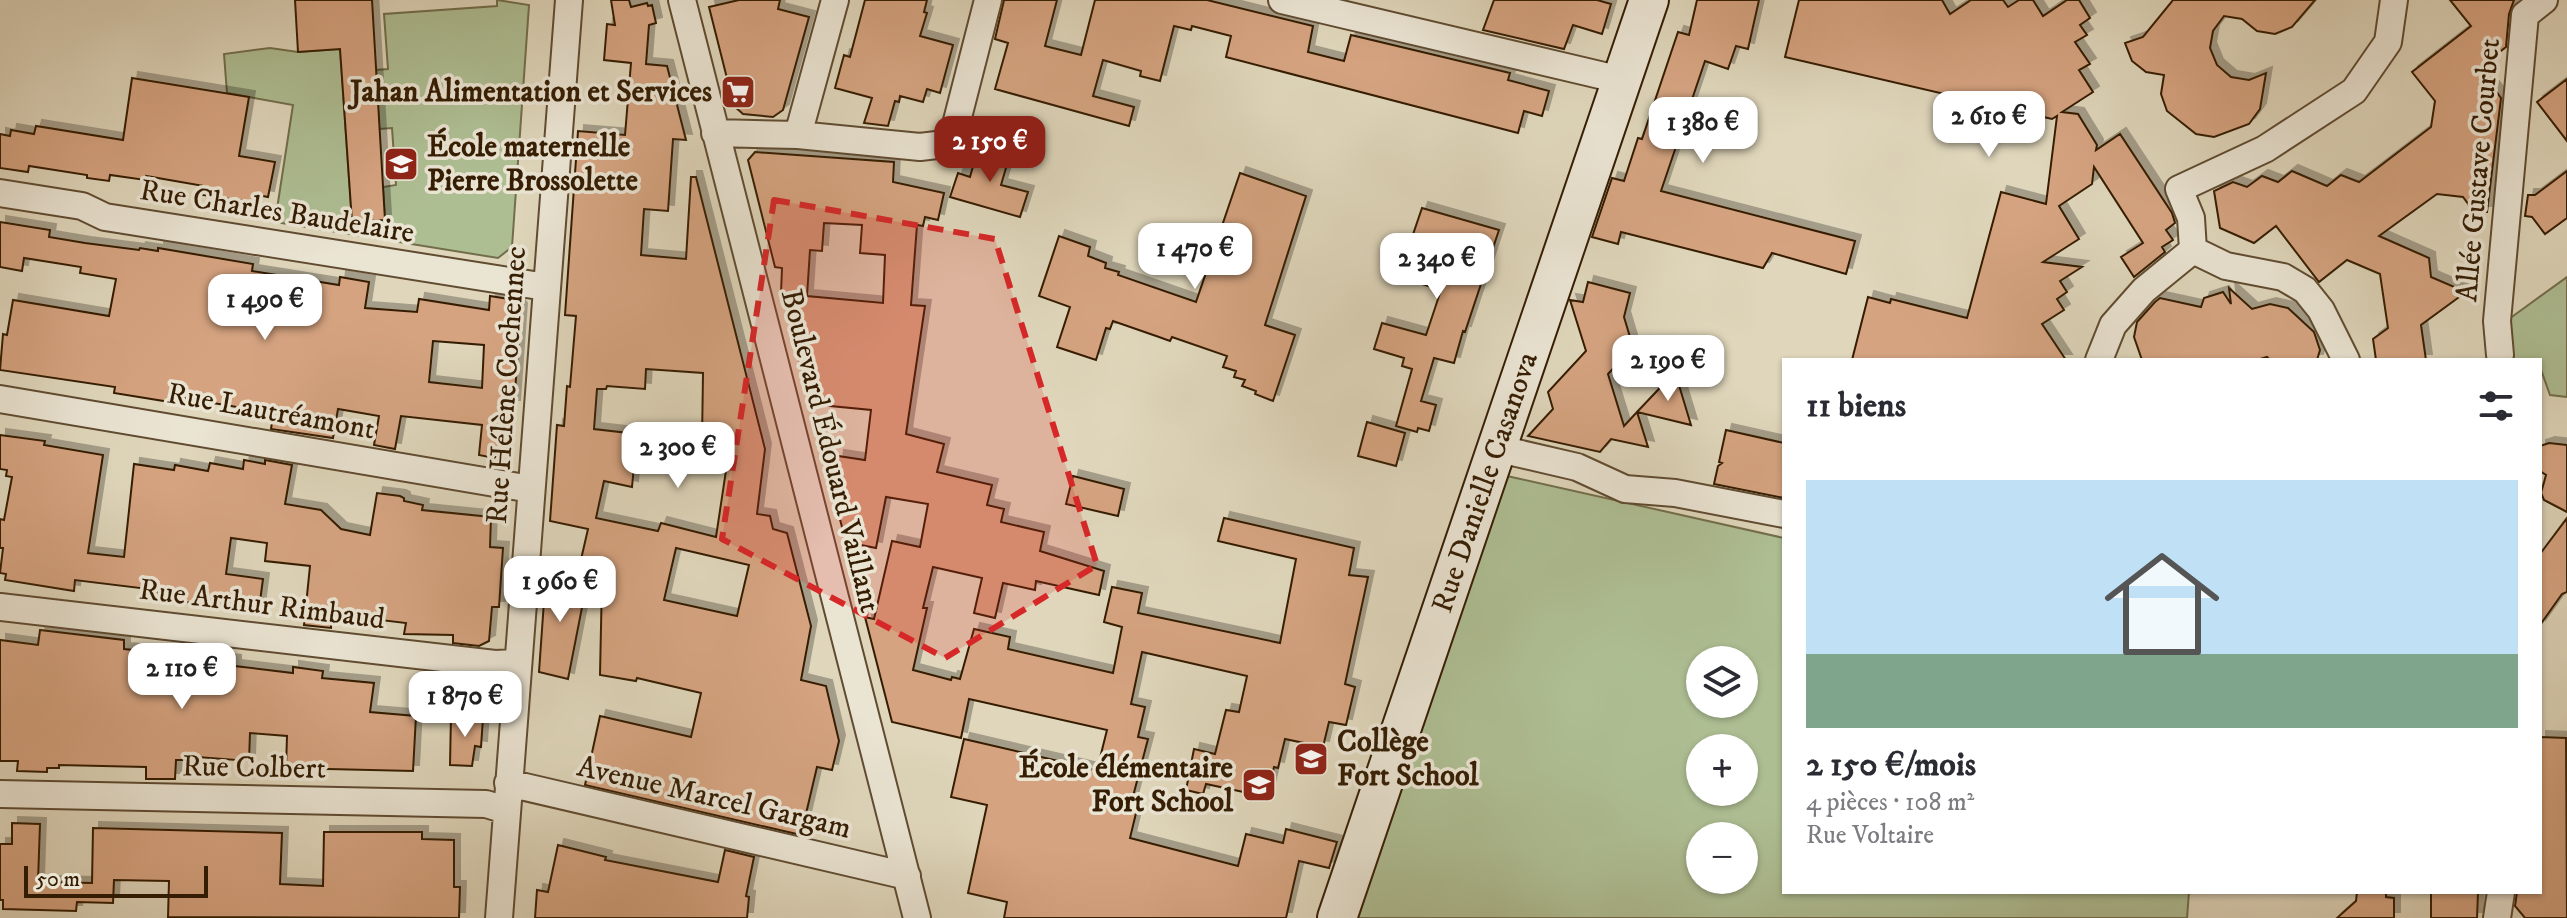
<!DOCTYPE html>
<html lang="fr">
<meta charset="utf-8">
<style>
:root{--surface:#fff;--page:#f2f2f3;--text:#2b2b33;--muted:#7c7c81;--line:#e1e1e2;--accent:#8f2418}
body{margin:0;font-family:"IM FELL DW Pica",serif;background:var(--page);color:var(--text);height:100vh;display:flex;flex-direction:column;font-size:30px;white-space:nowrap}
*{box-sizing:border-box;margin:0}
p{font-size:26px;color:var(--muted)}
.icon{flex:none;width:44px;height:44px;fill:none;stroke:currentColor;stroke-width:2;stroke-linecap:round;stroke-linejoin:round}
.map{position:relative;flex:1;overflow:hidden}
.drawer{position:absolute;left:1782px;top:358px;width:760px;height:536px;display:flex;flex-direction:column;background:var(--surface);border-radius:0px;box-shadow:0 2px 6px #0004}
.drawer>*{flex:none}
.tools{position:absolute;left:1686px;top:646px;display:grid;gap:16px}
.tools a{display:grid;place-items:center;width:72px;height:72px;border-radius:50%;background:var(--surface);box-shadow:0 2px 6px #0004;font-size:40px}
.scale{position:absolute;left:24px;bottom:20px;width:184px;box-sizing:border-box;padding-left:8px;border:4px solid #351d03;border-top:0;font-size:22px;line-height:28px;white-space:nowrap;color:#351d03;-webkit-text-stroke:6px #eae4d3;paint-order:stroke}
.price{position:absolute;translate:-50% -68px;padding:0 18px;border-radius:16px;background:#fff;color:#222;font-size:26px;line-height:52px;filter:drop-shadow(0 2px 4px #0008)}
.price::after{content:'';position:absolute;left:50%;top:48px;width:24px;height:18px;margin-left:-12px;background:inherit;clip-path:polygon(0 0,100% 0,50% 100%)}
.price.on{background:var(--accent);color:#fff}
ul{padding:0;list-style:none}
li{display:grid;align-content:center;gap:16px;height:424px;padding:0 24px}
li+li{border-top:2px solid var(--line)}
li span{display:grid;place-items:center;height:248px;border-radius:0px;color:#555}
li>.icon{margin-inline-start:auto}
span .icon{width:144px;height:144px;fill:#fffc;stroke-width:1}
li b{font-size:34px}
h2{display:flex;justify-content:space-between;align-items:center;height:96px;padding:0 24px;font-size:34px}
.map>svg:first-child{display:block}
.green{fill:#aebe93;stroke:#726e4b;stroke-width:2;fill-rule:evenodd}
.building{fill:#d5a380;stroke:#351d03;stroke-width:2;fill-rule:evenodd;filter:url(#shadow)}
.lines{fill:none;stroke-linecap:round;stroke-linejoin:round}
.street-casing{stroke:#604b31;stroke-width:30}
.secondary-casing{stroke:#351d03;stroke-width:42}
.street{stroke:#eae4d3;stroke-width:26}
.secondary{stroke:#eae4d3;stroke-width:38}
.marked{fill:#d62828;fill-opacity:0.2;stroke:#d62828;stroke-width:6;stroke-dasharray:16 10;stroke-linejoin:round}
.labels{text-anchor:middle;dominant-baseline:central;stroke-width:7;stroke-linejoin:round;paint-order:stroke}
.poi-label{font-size:30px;font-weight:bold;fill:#351d03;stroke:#eae4d3;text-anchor:end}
.street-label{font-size:30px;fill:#351d03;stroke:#eae4d3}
</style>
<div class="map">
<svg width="2567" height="918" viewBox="0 0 2567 918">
<defs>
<filter id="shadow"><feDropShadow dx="6" dy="-6" stdDeviation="0" flood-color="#0004"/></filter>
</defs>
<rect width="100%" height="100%" fill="#dfd6bb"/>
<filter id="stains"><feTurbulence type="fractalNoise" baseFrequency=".0025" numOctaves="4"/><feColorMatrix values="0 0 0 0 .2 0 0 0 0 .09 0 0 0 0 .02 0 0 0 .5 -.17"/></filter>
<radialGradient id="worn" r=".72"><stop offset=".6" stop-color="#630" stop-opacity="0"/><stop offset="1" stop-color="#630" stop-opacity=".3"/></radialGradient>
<path class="green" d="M497,0L529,5L512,247L498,258L275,222L293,105L227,93L224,54L270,48L298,52L340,49L352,221L385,220L383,187L396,185L392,128L379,129L376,70L388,69L384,14L497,6Z
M2567,277V397L2550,395L2540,367V360H2513V355L2504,349L2509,319Z
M1507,476L1784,538V892H2189L2187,918H1358ZM1700,660H1744V704H1700ZM1700,748H1744V792H1700ZM1700,836H1744V880H1700Z"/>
<path class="building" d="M295,0H372L385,220L352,222L340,49L298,52Z
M611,0H629L631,7L647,3L648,6L652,5L656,23L649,25L646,64L667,66L686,140L673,139L668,211L644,209L641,255L686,259L691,177H696L765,449L757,514L770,516L773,529L787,533L811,626L801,680L826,686L839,741L832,770L817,767L801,835L585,785L600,716L691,737L701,693L637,678L636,681L600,675L602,580L577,577L588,529L550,521L557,425L564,426L567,386L570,387L576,316L565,315L578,131L625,135L631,63L604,60L607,24L615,25ZM646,369L703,373L702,441L730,444L716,537L661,523L658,531L596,518L604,481L632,487L637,434L594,429L597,389H606L607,386L645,389ZM676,548L749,565L737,616L664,600Z
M739,0H780L778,9L809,17L783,110L773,117L743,114L734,106L709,7Z
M865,0H927L924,12L927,13L920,36L953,45L940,93L927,89L923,102L900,96L899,102L895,101L888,126L864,123L872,98L835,88L844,55L850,57Z
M1004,0H1057L1045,46L1081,55L1095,0H1207L1313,26L1308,52L1344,61L1351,35L1510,73L1508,80L1549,91L1542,116L1524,111L1518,133L1226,57L1231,36L1192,26L1191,30L1174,26L1160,81L1140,76L1141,71L1103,60L1093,96L1134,107L1129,126L995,89L1008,43L995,39Z
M1494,0H1597L1611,4L1602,34L1573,25L1564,49L1483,30Z
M1697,0H1759L1748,49L1736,46L1728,69L1705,61L1661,191L1855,241L1846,274L1772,253L1763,268L1621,232L1618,244L1592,237L1612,178L1624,181L1638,138L1642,139L1678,32L1689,35Z
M1799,0H1942L1950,14L1971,0H2003L2008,7L2019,0H2033L2043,16L2067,0H2079L2090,18L2080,25L2087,35L2075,42L2090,64L2079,70L2093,92L2062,112L2078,114L2097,145L2096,150L2120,134L2172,213L2175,223L2166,230L2173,240L2162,247L2165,252L2134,277L2121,257L2143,243L2094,167L2092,184L2059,206L2079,239L2043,262L2082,267L2060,281L2067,292L2057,299L2064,310L2042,324L2066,360H1852L1868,297L1890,303L1891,299L1967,318L2001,192L2046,204L2057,116L2052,119L1785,57Z
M2173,0H2315L2292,27L2275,34L2257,31L2242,19L2224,16L2213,31L2210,48L2217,65L2231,77L2249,80L2266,73L2260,109L2249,124L2214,137L2196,134L2167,111L2161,94L2164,75L2146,72L2132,61L2125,43L2143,37Z
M2450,0H2514L2509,14L2506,47L2479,68L2501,98L2487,212H2474L2463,197L2437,194L2379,236L2429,258L2431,277L2466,292L2421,325L2426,360H2376L2373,339L2388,328L2380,274L2347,260L2319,282L2276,226L2254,243L2220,228L2214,191L2233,182L2247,187L2262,176L2278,182L2292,171L2327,186L2341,175L2359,182L2431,127L2435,101L2412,72L2471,26Z
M132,78L249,97L239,156L275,162L268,197L258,195L256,203L203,195L204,186L146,176L145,180L110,175L109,181L87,178V175L29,166L28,172L0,168V134L10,136L11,130L34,134L36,126L123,140Z
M2567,79V141L2537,102Z
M979,145L1010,154L1001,185L1028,192L1020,217L950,197L958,173L970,177Z
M755,152L894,162L893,182L944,193L938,220L925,217L923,226L917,225L911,305L925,306L906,434L944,444L937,472L992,485L987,505L1004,509L1001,522L1044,532L1040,551L1104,571L1099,595L1036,581L1035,590L1003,583L995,618L974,613L982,578L933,567L923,608H927L913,670L951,680L952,677L960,679L974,629L1010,637L1008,649L1113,673L1122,627L1104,622L1112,587L1142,593L1138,613L1280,643L1296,559L1218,541L1224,518L1354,548L1349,575L1368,577L1345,684L1355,687L1346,725L1329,722L1323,747L1285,739L1278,768L1274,767L1267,797L1206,784L1203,794L1186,790L1194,749L1215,754L1226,710L1239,712L1247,676L1142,652L1131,704L1145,707L1138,737L1148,739L1130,808L1137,809L1130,838L1238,866L1246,834L1283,843L1286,829L1337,842L1329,868L1299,861L1286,918H1004L1007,902L968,893L987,805L951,797L964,739L1097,770L1107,730L969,699L961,738L892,722L865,617L874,619L892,541L920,547L928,504L886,497L876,548L856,544L859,534L843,531L834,496L838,456L865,460L871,410L810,404L783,294L781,293L782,268L775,267L748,160ZM824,223L862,225L860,253L885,255L883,303L807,296L810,250L822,251Z
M2567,171V218L2545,234L2532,217L2525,216L2528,195H2535Z
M1240,173L1306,196L1265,325L1295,335L1273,401L1255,394L1256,391L1242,386L1245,380L1234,377L1236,371L1223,367L1227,356L1172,337L1170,341L1159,337L1113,321L1110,329L1106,328L1096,360L1057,347L1070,307L1039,296L1059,236L1090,247L1088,256L1106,263L1105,268L1119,272L1118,275L1196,302Z
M1422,208L1499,230L1465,332L1463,331L1454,363L1434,358L1421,401L1436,405L1429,431L1418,428L1417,432L1396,426L1412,369L1402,366L1404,358L1374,349L1382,323L1426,335L1441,290L1388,273L1395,252L1406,255Z
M0,222L50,230L49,237L85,243L139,250L140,248L158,251V248L253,264L252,271L339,285L340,277L369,282L365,308L417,312L419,299L489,310L490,296L515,300L521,309L514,406H507L503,451L494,458L479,455L482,425L401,416L395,449L374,445L379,416L338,409L333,438L271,429L273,416L242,411L243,408L171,396L170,402L114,393L115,387L0,370L3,334L7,335L13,300L109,316L116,279L80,273L81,267L24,258L22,271L0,267ZM433,341L484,345L482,388L429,382Z
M1588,282L1630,293L1624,317L1633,347L1608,374L1624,426L1637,412L1648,447L1611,439L1600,452L1528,436L1553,409L1548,392L1586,351L1570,300L1583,302Z
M2229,288L2252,309L2270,304L2288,308L2314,332L2320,350L2317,360H2270L2267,357L2257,360H2142L2134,337L2137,322L2155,302L2160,298L2201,307L2204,298L2223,292L2231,304Z
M1675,372L1691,425L1637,412Z
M1367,422L1405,433L1396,466L1358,456Z
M1726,430L1784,443V498L1714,484L1718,466L1722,463L1719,462Z
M0,435L45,441L44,445L103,455L88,553L124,557L134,464L174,470L175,465L208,471L210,463L243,469L244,460L265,464V460L292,465L285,504L321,510L341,529L370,535L377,493L400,496L404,498V501L423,505L422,510L491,517L490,547L503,548L499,607H492L489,641L479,646L453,643V635L404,634L406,623L332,614L331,628L304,625L310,566L265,561L267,543L231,538L226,574L263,579L259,609L156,599L157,590L75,580L74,591L5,580L6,574L0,573L3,548H0V519L4,520L12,477L6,476L7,470L0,469Z
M2549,443L2567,445V512L2544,500L2541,493L2546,475L2540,471V446Z
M1073,476L1124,489L1118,516L1066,504Z
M2567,518V592L2562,594L2540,625V554Z
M546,573L587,582L568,679L539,672Z
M40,630L124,640V649L185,655L186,647L215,651V659L235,661V666L293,673V667L323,671L322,678L374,683L370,712L416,716L413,771L286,768L287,736L250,733L249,761L185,756V760H176L175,779H146V767L59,765V768H47V772L17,771L18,761H0V640L38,645Z
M451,715L483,718L481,747L475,746L472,766L450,765Z
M2540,737L2566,738L2567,918H2525L2515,906L2517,892H2540Z
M12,823L40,824L38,882L92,883L93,828L282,833L280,884L323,886L324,832H422V839L454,840V887H460L459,918L168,917L169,881L114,880L113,903L77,902L76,911L3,909V900H0V844H12Z
M558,845L606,857L605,860L718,882L725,850L754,857L746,896L749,897L747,918H535L537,890L548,892Z
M2357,892H2386V897L2394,898V918H2337L2356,901Z
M2431,892H2478L2477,918H2431Z"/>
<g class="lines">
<g class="street-casing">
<path id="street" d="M682,0L917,918
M1282,0L1621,80
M715,133L798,135L920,147L945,144L954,133L958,117L988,0
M798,135L835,0
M0,193L82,206L105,217L546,287
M2500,355L2497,321L2525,15L2544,0
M2099,360L2113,325L2144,290L2193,250
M2346,360L2321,310L2305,290L2283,277L2226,266L2193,250L2191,218L2179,189L2265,149L2354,91L2388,42L2394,0
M0,399L531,489
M1495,448L1577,467L1625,489L1675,493L1784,514
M0,607L495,664L518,663
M508,783L907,876
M0,794L486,804L506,810
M499,918L569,0
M2497,918L2501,892"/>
</g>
<g class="secondary-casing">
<g id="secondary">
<path id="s1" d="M1337,918L1649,0"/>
</g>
</g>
<use href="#street" class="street"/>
<use href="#secondary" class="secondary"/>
</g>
<path class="marked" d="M774,200L995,239L1097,565L945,658L722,539Z"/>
<defs>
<g id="supermarket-square" transform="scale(1.8)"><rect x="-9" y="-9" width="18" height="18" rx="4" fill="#8f2418" stroke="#eae4d3"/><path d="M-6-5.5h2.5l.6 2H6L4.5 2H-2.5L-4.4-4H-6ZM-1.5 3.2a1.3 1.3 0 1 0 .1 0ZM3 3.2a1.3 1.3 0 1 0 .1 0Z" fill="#fff"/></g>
<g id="school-square" transform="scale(1.8)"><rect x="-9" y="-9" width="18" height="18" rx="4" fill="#8f2418" stroke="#eae4d3"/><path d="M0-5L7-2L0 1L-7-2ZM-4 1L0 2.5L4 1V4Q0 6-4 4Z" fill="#fff"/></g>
</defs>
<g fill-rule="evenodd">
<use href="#supermarket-square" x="738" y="92"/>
<use href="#school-square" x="401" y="164"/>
<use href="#school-square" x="1311" y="759"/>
<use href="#school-square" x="1259" y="785"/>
</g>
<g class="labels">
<g class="poi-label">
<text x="712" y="92">Jahan Alimentation et Services</text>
<text x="427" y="147" text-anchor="start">École maternelle<tspan x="427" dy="34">Pierre Brossolette</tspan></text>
<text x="1337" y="742" text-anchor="start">Collège<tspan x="1337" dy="34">Fort School</tspan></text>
<text x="1233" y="768">École élémentaire<tspan x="1233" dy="34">Fort School</tspan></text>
</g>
<g class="street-label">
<text transform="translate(2479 170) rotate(-85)">Allée Gustave Courbet</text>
<text transform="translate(277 212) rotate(9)">Rue Charles Baudelaire</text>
<text transform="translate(507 385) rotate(-86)">Rue Hélène Cochennec</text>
<text transform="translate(271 412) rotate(10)">Rue Lautréamont</text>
<text transform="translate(830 451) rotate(76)">Boulevard Édouard Vaillant</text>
<text stroke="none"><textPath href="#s1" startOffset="460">Rue Danielle Casanova</textPath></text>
<text transform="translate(262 605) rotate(7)">Rue Arthur Rimbaud</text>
<text transform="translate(254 768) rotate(1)">Rue Colbert</text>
<text transform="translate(714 798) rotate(13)">Avenue Marcel Gargam</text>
</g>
</g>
<rect width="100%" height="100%" filter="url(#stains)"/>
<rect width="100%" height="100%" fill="url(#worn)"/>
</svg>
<div class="tools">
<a><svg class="icon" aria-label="layers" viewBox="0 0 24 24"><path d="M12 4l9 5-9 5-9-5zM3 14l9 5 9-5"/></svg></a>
<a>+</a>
<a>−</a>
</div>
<div class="scale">50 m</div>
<b class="price" style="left:1989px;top:159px">2 610 €</b>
<b class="price" style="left:1703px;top:165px">1 380 €</b>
<b class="price on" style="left:990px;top:184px">2 150 €</b>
<b class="price" style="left:1195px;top:291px">1 470 €</b>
<b class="price" style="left:1437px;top:301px">2 340 €</b>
<b class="price" style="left:265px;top:342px">1 490 €</b>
<b class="price" style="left:1668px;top:403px">2 190 €</b>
<b class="price" style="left:678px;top:490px">2 300 €</b>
<b class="price" style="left:560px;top:624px">1 960 €</b>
<b class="price" style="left:182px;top:711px">2 110 €</b>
<b class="price" style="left:465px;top:739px">1 870 €</b>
<section class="drawer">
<h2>11 biens<svg class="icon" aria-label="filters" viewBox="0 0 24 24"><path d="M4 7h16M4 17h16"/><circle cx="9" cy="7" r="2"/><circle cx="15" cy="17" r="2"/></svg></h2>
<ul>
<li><span style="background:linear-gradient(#bfe0f5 70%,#7fa58c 0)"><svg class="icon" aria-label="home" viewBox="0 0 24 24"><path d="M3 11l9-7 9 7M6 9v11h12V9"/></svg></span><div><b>2 150 €/mois</b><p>4 pièces · 108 m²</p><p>Rue Voltaire</p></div></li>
</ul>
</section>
</div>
